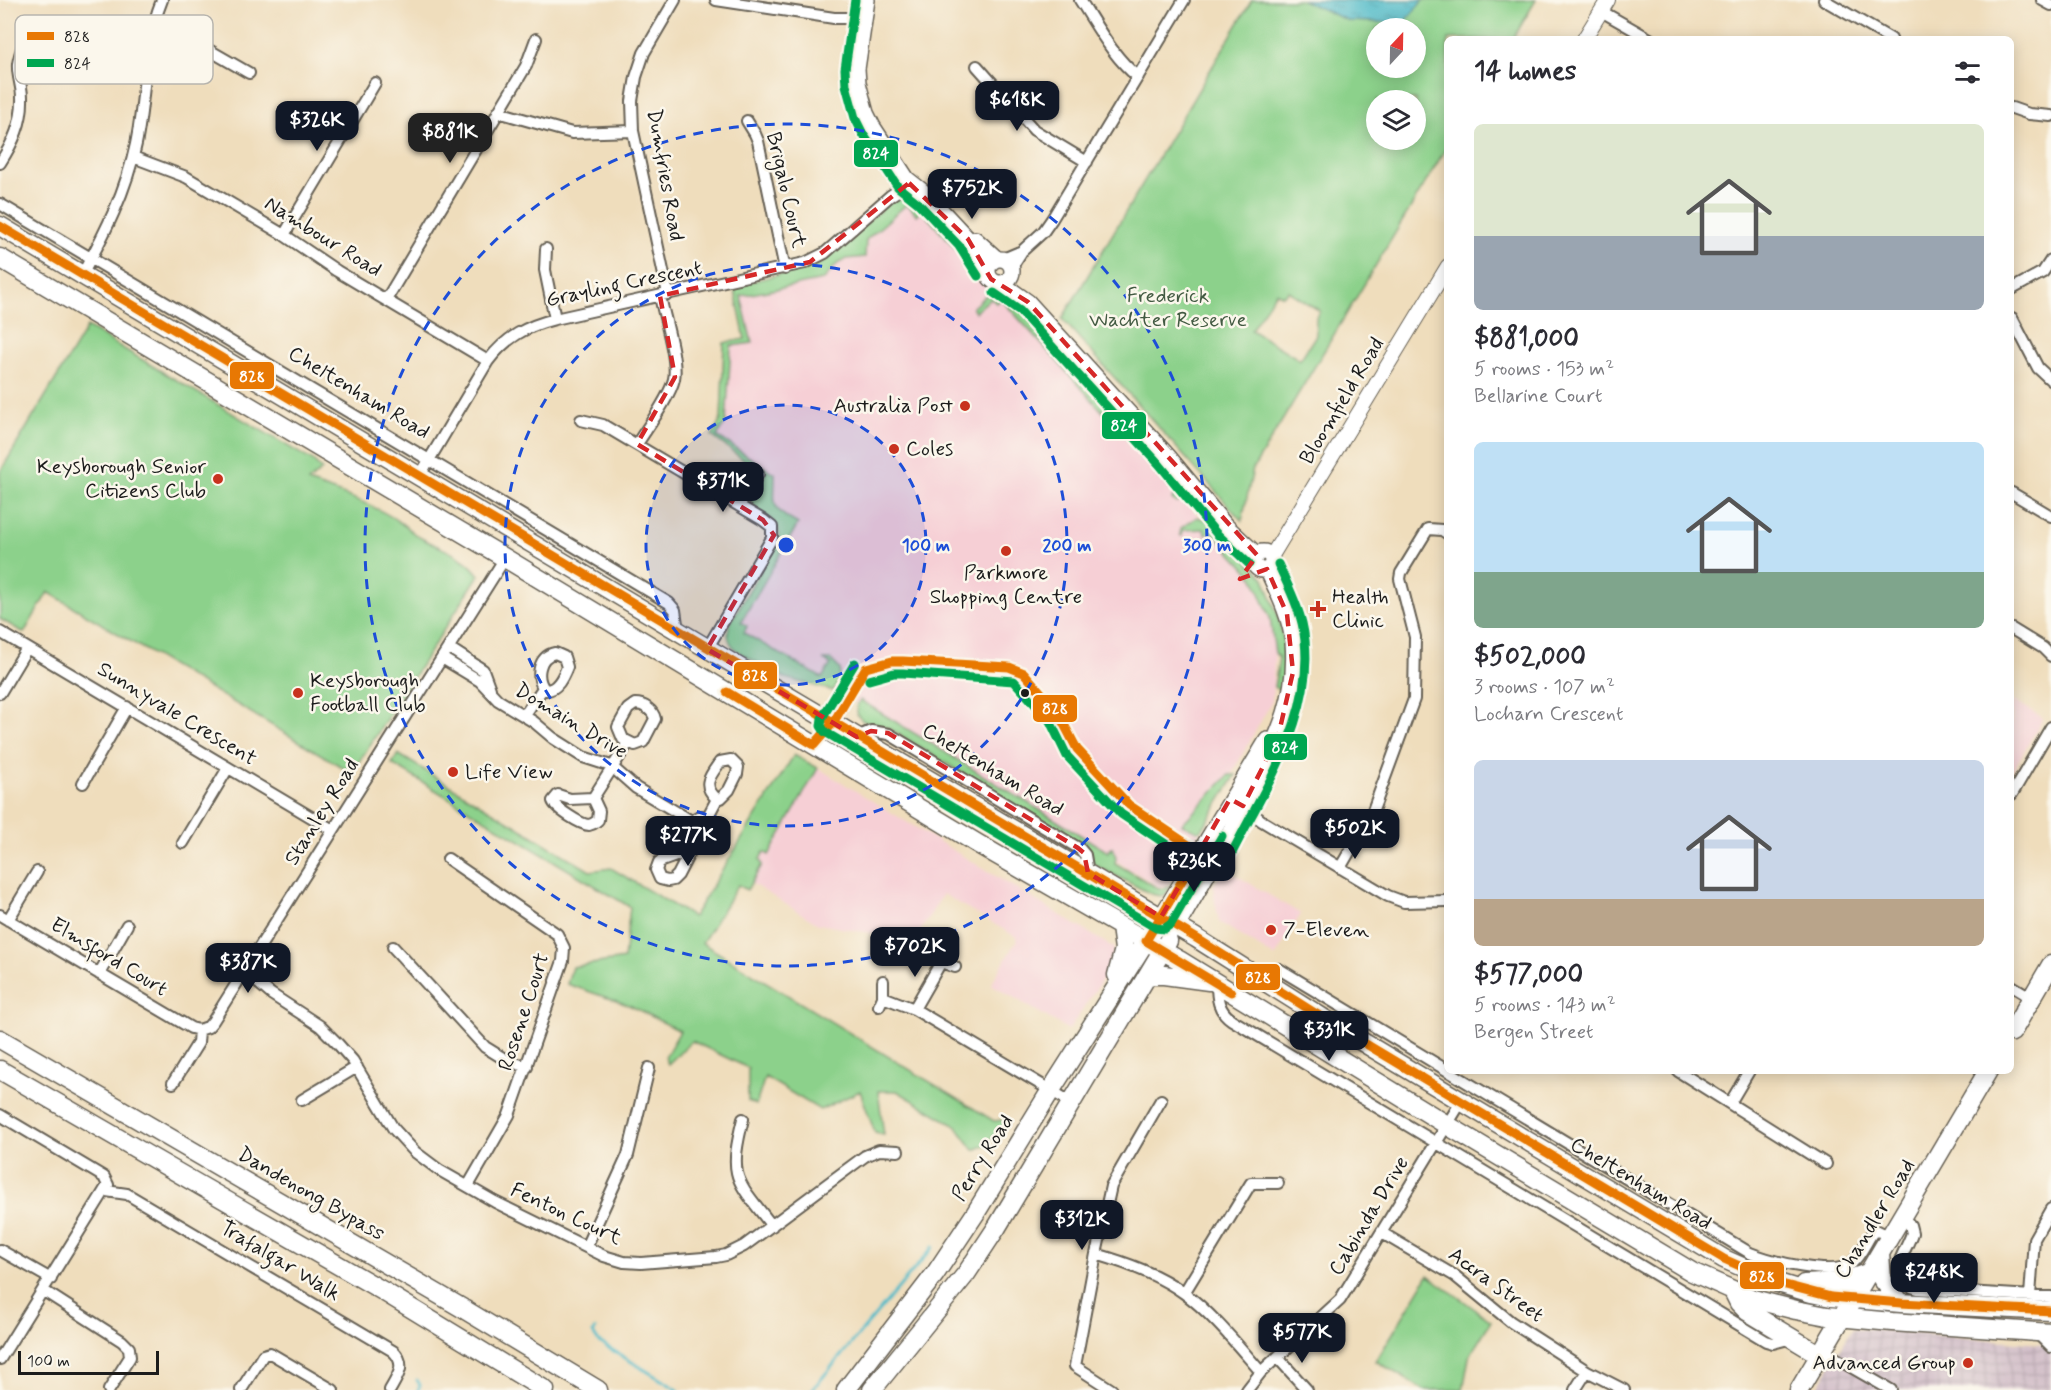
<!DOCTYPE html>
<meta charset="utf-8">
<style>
:root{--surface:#fff;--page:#f2f2f3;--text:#2b2b33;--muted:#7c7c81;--accent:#111827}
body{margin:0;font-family:Mynerve,sans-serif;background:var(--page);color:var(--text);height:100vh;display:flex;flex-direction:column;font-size:22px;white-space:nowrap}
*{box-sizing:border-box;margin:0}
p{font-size:20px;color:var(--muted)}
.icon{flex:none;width:33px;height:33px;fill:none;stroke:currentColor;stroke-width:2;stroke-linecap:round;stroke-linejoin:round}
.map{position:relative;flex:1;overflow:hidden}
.details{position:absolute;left:1444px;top:36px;width:570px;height:1038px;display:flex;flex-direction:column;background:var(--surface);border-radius:9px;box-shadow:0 3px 15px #0003}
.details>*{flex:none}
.needle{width:39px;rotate:22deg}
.buttons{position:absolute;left:1366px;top:18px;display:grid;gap:12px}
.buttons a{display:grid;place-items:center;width:60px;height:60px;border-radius:50%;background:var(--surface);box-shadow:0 3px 15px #0003;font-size:30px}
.scale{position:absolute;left:18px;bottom:15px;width:141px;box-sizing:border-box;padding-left:6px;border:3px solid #1c1c1c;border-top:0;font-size:16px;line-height:21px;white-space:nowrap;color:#1c1c1c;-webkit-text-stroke:4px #fbf7ec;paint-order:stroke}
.price{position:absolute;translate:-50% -51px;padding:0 14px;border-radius:12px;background:var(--accent);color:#fff;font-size:20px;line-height:39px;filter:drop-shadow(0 2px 3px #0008)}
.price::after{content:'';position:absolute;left:50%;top:36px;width:18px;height:14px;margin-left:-9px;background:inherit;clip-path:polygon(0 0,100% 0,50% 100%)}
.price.selected{background:#222;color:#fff}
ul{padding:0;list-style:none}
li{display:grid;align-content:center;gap:12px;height:318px;padding:0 30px}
li span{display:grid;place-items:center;height:186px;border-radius:9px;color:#555}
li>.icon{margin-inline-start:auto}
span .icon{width:108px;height:108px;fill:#fffc;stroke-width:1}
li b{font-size:26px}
h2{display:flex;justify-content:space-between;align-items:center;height:72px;padding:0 30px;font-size:26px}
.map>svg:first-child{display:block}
.built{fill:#f6cfd5}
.industrial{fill:url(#industrial-grid)}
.green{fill:#8cd18b;stroke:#547654;stroke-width:1.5;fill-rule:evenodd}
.water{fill:url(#water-ripples);stroke:#356b72;stroke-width:1.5}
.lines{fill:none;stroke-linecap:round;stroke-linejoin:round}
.stream{stroke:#4ebac8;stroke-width:3}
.minor-casing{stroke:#666054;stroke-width:14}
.tertiary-casing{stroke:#666054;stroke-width:16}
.secondary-casing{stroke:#666054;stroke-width:18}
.primary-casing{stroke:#666054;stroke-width:21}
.trunk-casing{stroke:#666054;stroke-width:21}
.minor{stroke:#fff;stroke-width:10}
.tertiary{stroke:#fff;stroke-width:14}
.secondary{stroke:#fff;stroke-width:15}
.primary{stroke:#fff;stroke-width:18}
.trunk{stroke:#fff;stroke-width:18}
.bus-1-casing{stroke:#fbf7ec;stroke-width:14}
.bus-2-casing{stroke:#fbf7ec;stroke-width:14}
.bus-1{stroke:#e87803;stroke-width:9}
.bus-2{stroke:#00a651;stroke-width:9}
.marked{fill:none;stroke:#d62828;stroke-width:4.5;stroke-dasharray:12 8;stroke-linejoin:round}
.ring{fill:none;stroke:#1d4ed8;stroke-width:3;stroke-dasharray:10 8}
.poi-dot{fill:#c8321e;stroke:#fbf7ec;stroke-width:2}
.bus-dot{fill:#1c1c1c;stroke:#fbf7ec;stroke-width:2}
.labels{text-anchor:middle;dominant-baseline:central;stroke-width:5;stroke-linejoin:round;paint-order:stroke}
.street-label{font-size:21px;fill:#1c1c1c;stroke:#fbf7ec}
.park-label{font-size:21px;fill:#435b43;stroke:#fbf7ec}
.poi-label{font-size:21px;fill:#1c1c1c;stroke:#fbf7ec;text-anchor:start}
.key{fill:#fbf7ec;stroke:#b8b5ae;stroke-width:1.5}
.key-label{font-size:16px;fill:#1c1c1c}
.centre{fill:#1d4ed8;stroke:#fbf7ec;stroke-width:3}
.ring-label{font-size:18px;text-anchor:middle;font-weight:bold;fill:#1d4ed8;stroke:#fbf7ec;stroke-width:5;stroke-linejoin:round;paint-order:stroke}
.line-badge{stroke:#fbf7ec;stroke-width:2}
.badge-label{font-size:16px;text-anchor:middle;font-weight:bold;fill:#fff}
</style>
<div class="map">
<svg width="2051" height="1390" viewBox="0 0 2051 1390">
<defs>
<pattern id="industrial-grid" width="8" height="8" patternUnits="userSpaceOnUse" patternTransform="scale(1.5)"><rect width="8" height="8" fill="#d1bdc8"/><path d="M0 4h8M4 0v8" fill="none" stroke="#b3a2ab"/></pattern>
<pattern id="water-ripples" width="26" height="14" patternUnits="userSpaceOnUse" patternTransform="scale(1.5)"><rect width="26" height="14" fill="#4ebac8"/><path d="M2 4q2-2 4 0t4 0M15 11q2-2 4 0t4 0" fill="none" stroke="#449fab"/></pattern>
</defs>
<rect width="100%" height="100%" fill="#fbf7ec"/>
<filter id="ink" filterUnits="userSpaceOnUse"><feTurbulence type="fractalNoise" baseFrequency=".0167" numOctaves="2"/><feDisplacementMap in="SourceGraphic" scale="12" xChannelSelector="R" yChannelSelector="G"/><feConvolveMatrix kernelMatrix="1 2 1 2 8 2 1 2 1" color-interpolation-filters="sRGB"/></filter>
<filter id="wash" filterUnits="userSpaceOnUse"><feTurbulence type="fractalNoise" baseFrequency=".008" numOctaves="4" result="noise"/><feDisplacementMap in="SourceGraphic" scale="24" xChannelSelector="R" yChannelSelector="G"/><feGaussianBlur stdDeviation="1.35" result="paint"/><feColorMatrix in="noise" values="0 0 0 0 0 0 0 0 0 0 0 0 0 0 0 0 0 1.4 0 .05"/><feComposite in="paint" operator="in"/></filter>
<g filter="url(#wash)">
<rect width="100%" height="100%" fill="#efddbc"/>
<path class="built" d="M915,197L1254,578L1276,635L1272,701L1187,855L1168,885L1159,887L860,705L833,691L822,678L743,633L741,622L798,524L751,498L764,475L712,436L721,419L724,343L745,339L735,292L819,270Z
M2012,699L2043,718L2012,772Z
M818,768L1114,948L1112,965L1069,1030L991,984L1018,938L943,894L914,942L899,933L893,943L881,935L818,924L751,883L762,865L760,859L764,852L769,855Z
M1224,868L1301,914L1275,957L1219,922L1214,896L1215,890L1213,887Z"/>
<path class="industrial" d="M1853,1328L2051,1345V1390H1816Z"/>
<path class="green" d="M1252,0H1302L1349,21L1403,23L1423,0H1536L1513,39H1448L1447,147L1253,469L1242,521L1062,319ZM1377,28H1416V68H1377ZM1377,100H1416V140H1377ZM1288,291L1320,311L1316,317V335L1300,360L1251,330L1276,292L1283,296Z
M905,189L915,190L960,240L980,267L977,275L974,269L922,211L917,215L907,204L866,240L865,257L846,259L837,264L823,280L741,296L752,343L731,346L726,422L717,436L775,474C775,506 769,508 798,524L741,622L747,626L744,633L822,678L831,664L823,660H831L840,669L839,681L833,691L785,678L740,653C729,645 725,636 730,623L779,539C781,518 762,518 751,504V498L764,475L712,436L721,419L724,343L745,339L734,286L819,264Z
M996,291H1004L1022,303L1021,307L1118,416L1181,493L1179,502L1176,503L1172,499L1177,494L1001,299L996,303L991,298L975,312L972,308L986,295Z
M87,327L313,461L322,470L308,482C339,493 371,503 398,521C406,526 413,534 421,538C442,549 464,555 479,575L352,773L48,592L24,633L0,619V472Z
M1197,517L1211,521L1264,578L1278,616L1285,647V669L1282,692L1274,687L1279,658L1275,653L1270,618L1254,578L1211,531L1205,535L1204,529L1183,530L1182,536L1180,535L1181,528Z
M860,700L1108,852L1112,847L1116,857L1115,863L1156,887L1164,889L1171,885L1166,894L1160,896L1151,894L1097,866L1092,862L1086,849L890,729L863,721L857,715V704Z
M398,754L590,871L611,868L693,917L794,755L818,768L769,855L764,852L760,859L762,865L747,890L738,885L702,943L994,1121L1002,1120L1006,1122L986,1145L974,1150L956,1126L897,1091H878L884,1135L875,1133L860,1091L820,1110L765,1077L756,1105L748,1101V1068L692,1041L668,1064L665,1057L680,1031L631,1006L567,984L572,967L624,959L630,907L392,764Z
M1229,775H1236L1202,830L1197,831L1182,824Z
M1428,1275L1491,1321L1469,1357L1463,1390H1424L1376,1361Z"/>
<path class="water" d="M1302,0H1423L1404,23L1349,21Z"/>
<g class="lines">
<path class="stream" d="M595,1329L593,1333L599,1342L678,1390
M417,1380L420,1385L418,1390
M812,1390L933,1247"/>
</g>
</g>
<g filter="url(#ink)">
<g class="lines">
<g class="minor-casing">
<path id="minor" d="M716,0L834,18H864
M1080,0C1097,26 1113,57 1138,77
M1824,0L1891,39
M2042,0L2051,5
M1601,11L1650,39
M155,19L249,73
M977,66L1034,130L1087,162
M2012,108L2029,114L2051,116
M498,112L572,133L633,131
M747,121L755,134L758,141L785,269
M133,157L186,177L284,235L337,271L488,361
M0,163C13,143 23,122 22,97C22,86 17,75 18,64C20,50 27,37 31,23
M0,204L669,603L675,610L678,631
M284,235L375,83
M546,249L545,270L555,319
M1003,259L1022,251
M1011,268L1022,251L1043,232L1052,219L1184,0
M82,275C105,233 126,192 136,144C146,96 143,47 162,0
M2012,289L2043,272L2051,260
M668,294L633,131L632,101L636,77L644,53L675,0
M386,300L526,66L536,39
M2012,318L2038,368L2051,380
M581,420L603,425L763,520L772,527V538L707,649
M637,444C647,428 670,397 674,379C678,360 664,317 660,296
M419,477L488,361C506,337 527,326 555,319L805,263L825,253L890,196L909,183
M2012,493L2051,516
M739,506L758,474
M2012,629L2043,648L2051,656
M0,632L333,830
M449,648L483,670L490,689
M555,653L564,657L567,667C563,677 557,691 545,690C535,678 538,656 555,653Z
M442,658L480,681L498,700L534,722L553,738L583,757L611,766L636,788L693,822
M0,693L27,648
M635,704C644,704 653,710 655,719L643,742L635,745L623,739L618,727L628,709Z
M524,716L543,688
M857,737L871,731L889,734L1080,849L1085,855L1088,873
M83,783L127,707
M2012,794L2051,727
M558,795L570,799L593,798L599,811L598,820C594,823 594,824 589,825C581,825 555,808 553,801Z
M593,798L628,743
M1243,806L1262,821L1388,896L1404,902L1448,901
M692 826a10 10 0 1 1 20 0a10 10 0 1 1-20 0Z
M707,818L717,799L721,798L729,790L737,774L738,767L731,760L720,762C710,776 701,785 717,799
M183,843L228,768
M690,849L684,853L659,862L656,870L660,879L668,881L673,880L678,875L698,836
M448,859L557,934L564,948L563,961L509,1115L468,1186
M1340,868L1372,813L1414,699L1415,637L1400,579L1401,573L1428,529L1442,530L1448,534
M0,915L191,1028L199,1030
M8,920L37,872
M393,947L485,1047L506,1060L527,1067
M937,956L941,962L955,967
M244,971L271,994L320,1026L338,1044L353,1061L393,1128L415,1152L439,1170L495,1202L604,1256L624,1262L641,1263L716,1257L726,1255L744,1246L865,1156L879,1150L898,1151
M1251,971L1279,969L1750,1253C1770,1261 1835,1278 1852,1263C1861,1255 1866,1242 1873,1232L1878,1231L1891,1237
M99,974L127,925
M1217,983C1217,998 1218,1011 1232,1020L1766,1341L1773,1343L1792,1338
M2012,986L2032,998
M883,997L914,1009L1072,1103
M879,1006L883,997V981
M914,1009L941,962
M199,1030L208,1027L213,1021L505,558
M1678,1071L1826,1164
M173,1083L198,1043L199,1030
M302,1100L357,1067
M1730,1103L1749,1071
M0,1115L104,1177L108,1185L0,1359
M743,1119C728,1179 736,1179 772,1226
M106,1191L127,1194L393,1351C407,1364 398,1376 390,1390
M1903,1217L1910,1225L1912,1233C1906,1253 1881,1279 1918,1289L2051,1297
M1382,1233L1455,1276L1511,1322L1587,1371L1624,1390
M586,1247L628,1155L649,1068
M0,1250L51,1279
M1096,1254C1127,1263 1158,1274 1184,1293C1211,1312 1239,1347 1261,1372
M44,1291L122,1341L129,1348L130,1357L109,1390
M1184,1293L1251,1183H1278
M2030,1296L2034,1239L2051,1209
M2035,1331L2051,1347
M1823,1351L1891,1390
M1278,1358L1307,1390
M241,1390L260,1360L263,1355L270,1353L333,1390
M1112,1390L1075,1366L1096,1254L1111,1186L1161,1100
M1247,1390L1261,1372L1340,1300L1461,1102
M1575,1390L1587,1371"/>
</g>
<g class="tertiary-casing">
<path id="tertiary" d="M1584,39L1608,0
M1271,557L1448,266"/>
</g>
<g class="secondary-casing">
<path id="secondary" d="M867,0L857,69L858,83L866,113L873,127L907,179L926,194L968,239L988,269
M975,239L997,259
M988 271a12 12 0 1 1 24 0a12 12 0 1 1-24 0Z
M1001,283L1028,302L1168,456L1225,525L1257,555
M1254 561a9 9 0 1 1 18 0a9 9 0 1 1-18 0Z
M1161,917L1267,740
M1177,927C1203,883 1227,839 1249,794C1274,742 1298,703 1293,642C1290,616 1278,593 1267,569"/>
</g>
<g class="primary-casing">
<path id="primary" d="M0,226L747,672L1196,938L1326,1020L1724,1259L1778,1283L1811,1293L1831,1297L1901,1303L2051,1311
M0,258L505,558L978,844L1179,960L1447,1125L1692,1272L1753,1299L1796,1310L1827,1316L1892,1322L2051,1333
M1117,975L1124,949L1121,927
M1148,975H1164L1209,981
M2012,1032L2051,965
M1880,1254L1882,1279L1901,1303
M1804,1284L1842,1282L1870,1272
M1733,1291L1739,1303L1747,1311L1820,1355
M846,1390L935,1274L975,1214L1051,1090L1161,917
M872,1390L966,1274L997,1227L1168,941
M1799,1390L1988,1071"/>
</g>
<g class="trunk-casing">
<path id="trunk" d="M0,1039L462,1308L598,1390
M0,1070L383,1291L545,1390"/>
</g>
<use href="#minor" class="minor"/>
<use href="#tertiary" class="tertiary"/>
<use href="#secondary" class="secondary"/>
<use href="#primary" class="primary"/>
<use href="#trunk" class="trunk"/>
<g class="bus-1-casing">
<path id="bus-1" d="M0,226L1196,938L1326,1020L1724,1259L1778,1283L1831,1297L1901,1303L2051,1311
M866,668L892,661H903L1009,667L1024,673L1057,711L1077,749L1129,805L1199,852
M727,692L814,745L833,723L865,669
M1199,852L1146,941L1231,992"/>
</g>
<g class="bus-2-casing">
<path id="bus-2" d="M855,0L845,69L846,85L855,118L863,134L898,187L918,203L959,246L978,276
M994,293L1020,311L1159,464L1216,533L1249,564
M855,663L822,718L821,726L825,732L1156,928L1164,929L1171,924L1222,836
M869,680L894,673H903L1014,681L1050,721L1067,756L1121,814L1194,863L1215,870L1222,868L1227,863C1262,790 1322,709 1302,623C1297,603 1287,583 1278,564"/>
</g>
<use href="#bus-1" class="bus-1"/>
<use href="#bus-2" class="bus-2"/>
</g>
</g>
<path class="marked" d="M909,183L968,239L991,279L1028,302L1257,555L1240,579L1267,569L1287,614L1293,672L1278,737L1243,806L1230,799L1161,917L1088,873L1084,853L1078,848L888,733L871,731L857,737L707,649L774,535L763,520L637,444L675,377L660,296L810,262Z"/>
<circle cx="786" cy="545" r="140" fill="#1d4ed8" fill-opacity=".12"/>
<g class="ring">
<circle cx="786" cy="545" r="140"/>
<circle cx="786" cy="545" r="281"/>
<circle cx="786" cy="545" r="421"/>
</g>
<g class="poi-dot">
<circle cx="965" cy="406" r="6"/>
<circle cx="894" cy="449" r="6"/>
<circle cx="218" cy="479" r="6"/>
<circle cx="1006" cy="551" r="6"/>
<path d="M1315 600h6v6h6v6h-6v6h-6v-6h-6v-6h6z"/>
<circle cx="298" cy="693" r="6"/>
<circle cx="453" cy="772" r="6"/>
<circle cx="1271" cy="930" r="6"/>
<circle cx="1968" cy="1363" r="6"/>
</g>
<circle class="bus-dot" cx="1025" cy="693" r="5"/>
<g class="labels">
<g class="street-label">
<text transform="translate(665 175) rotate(80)">Dumfries Road</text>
<text transform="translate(786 190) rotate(77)">Brigalo Court</text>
<text transform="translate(323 237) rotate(32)">Nambour Road</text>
<text transform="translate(624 284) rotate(-12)">Grayling Crescent</text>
<text transform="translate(359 393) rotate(31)">Cheltenham Road</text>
<text transform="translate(1342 401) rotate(-59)">Bloomfield Road</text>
<text transform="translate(177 714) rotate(31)">Sunnyvale Crescent</text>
<text transform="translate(571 721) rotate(31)">Domain Drive</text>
<text transform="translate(993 770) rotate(31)">Cheltenham Road</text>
<text transform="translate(322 812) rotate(-58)">Stanley Road</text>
<text transform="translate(109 957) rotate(31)">Elmsford Court</text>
<text transform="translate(524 1012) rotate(-72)">Rosene Court</text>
<text transform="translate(983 1158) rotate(-58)">Perry Road</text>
<text transform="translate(1641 1184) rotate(31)">Cheltenham Road</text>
<text transform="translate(311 1194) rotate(30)">Dandenong Bypass</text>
<text transform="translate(566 1214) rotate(25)">Fenton Court</text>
<text transform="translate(1369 1216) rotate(-59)">Cabinda Drive</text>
<text transform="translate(1875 1219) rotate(-59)">Chandler Road</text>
<text transform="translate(280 1261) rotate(31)">Trafalgar Walk</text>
<text transform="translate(1496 1285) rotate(36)">Accra Street</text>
</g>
<g class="park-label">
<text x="1168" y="296">Frederick<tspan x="1168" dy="24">Wachter Reserve</tspan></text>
</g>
<g class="poi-label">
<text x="953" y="406" text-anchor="end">Australia Post</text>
<text x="906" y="449">Coles</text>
<text x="206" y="467" text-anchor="end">Keysborough Senior<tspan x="206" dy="24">Citizens Club</tspan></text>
<text x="1006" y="573" text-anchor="middle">Parkmore<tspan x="1006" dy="24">Shopping Centre</tspan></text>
<text x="1332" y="597">Health<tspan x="1332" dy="24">Clinic</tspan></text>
<text x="310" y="681">Keysborough<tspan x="310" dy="24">Football Club</tspan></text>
<text x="465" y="772">Life View</text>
<text x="1283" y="930">7-Eleven</text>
<text x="1956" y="1363" text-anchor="end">Advanced Group</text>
</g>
</g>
<rect x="15" y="15" width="198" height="69" rx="9" class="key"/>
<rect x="27" y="32" width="27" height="8" fill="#e87803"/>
<rect x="27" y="59" width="27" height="8" fill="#00a651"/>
<g class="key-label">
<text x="64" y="42">828</text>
<text x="64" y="69">824</text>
</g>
<circle cx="786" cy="545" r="9" class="centre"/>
<g class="ring-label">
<text x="926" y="551">100 m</text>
<text x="1067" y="551">200 m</text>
<text x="1207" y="551">300 m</text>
</g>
<g class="line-badge">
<rect x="853" y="139" width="46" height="29" rx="6" fill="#00a651"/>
<rect x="229" y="361" width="46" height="29" rx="6" fill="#e87803"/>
<rect x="1101" y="411" width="46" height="29" rx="6" fill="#00a651"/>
<rect x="733" y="661" width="45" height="29" rx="6" fill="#e87803"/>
<rect x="1032" y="694" width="46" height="29" rx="6" fill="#e87803"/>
<rect x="1263" y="733" width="45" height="28" rx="6" fill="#00a651"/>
<rect x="1235" y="963" width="46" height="28" rx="6" fill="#e87803"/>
<rect x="1739" y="1261" width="46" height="29" rx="6" fill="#e87803"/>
</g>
<g class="badge-label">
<text x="876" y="159">824</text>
<text x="252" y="382">828</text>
<text x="1124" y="431">824</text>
<text x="755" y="681">828</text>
<text x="1055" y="714">828</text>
<text x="1285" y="753">824</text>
<text x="1258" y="983">828</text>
<text x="1762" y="1282">828</text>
</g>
</svg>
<div class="buttons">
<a><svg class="needle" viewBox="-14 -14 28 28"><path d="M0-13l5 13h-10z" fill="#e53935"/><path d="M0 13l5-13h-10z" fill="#7c7c81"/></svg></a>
<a><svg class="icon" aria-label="layers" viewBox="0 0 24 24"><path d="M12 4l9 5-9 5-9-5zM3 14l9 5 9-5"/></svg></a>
</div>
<div class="scale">100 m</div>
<b class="price" style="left:1017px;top:132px">$618K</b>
<b class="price" style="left:317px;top:152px">$326K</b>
<b class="price selected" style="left:450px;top:164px">$881K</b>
<b class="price" style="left:972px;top:220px">$752K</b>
<b class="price" style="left:723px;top:513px">$371K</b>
<b class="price" style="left:1355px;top:860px">$502K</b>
<b class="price" style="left:688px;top:867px">$277K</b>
<b class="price" style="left:1194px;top:893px">$236K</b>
<b class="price" style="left:915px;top:978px">$702K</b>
<b class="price" style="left:248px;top:994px">$387K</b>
<b class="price" style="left:1329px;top:1062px">$331K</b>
<b class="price" style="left:1082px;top:1251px">$312K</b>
<b class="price" style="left:1934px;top:1304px">$248K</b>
<b class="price" style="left:1302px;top:1364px">$577K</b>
<section class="details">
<h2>14 homes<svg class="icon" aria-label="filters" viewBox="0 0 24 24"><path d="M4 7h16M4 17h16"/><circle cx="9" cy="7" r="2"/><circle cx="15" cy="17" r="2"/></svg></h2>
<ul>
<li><span style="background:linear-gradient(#dfe7d0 60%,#9aa5b1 0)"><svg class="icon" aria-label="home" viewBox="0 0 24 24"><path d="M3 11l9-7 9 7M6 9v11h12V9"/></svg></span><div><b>$881,000</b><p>5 rooms · 153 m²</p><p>Bellarine Court</p></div></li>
<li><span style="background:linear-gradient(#bfe0f5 70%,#7fa58c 0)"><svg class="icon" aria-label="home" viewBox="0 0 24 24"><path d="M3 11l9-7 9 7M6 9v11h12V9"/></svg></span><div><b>$502,000</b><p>3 rooms · 107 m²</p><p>Locharn Crescent</p></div></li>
<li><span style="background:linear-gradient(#c9d6e8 75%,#b9a48a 0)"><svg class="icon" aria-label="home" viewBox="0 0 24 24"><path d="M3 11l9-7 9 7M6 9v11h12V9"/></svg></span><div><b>$577,000</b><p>5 rooms · 143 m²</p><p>Bergen Street</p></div></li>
</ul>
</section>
</div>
